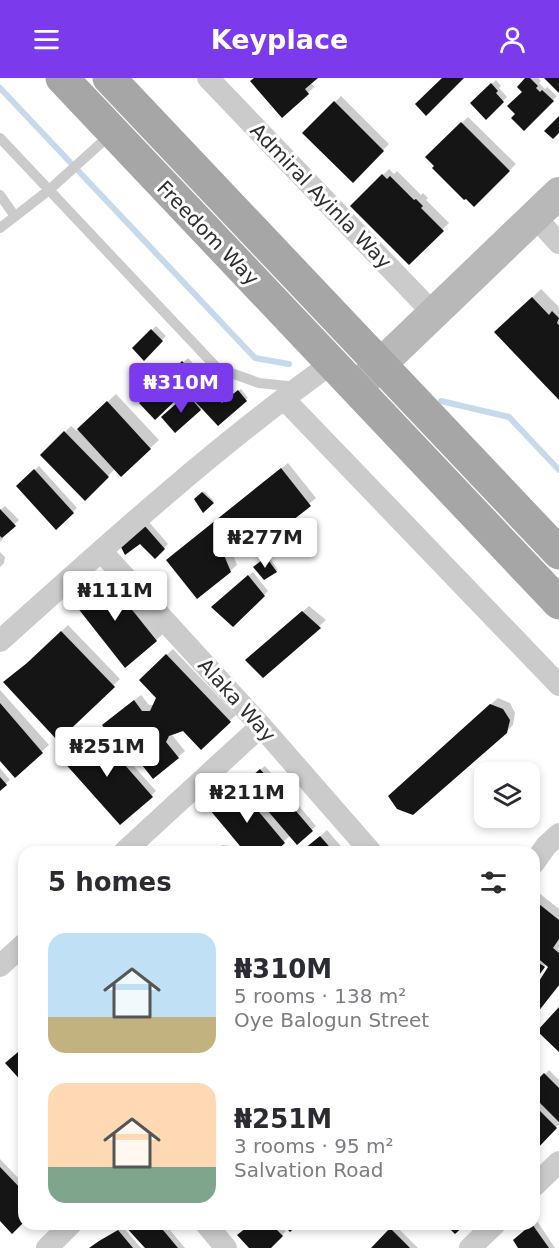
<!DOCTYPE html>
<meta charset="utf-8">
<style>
:root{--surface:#fff;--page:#f2f2f3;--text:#2b2b33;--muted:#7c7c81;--accent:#7c3aed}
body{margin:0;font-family:"DejaVu Sans",sans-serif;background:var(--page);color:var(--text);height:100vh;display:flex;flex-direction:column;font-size:22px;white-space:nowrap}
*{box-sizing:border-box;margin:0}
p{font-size:20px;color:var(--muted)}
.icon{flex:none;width:33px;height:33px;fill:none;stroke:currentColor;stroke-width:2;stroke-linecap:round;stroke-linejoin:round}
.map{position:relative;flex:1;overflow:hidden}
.details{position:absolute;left:18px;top:768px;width:522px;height:384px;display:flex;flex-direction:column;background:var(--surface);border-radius:18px;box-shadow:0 3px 9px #0003}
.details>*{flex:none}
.fabs{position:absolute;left:474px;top:684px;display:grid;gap:12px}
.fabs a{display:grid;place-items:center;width:66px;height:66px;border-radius:12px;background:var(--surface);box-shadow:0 3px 9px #0003;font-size:30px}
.price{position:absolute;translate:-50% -51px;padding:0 14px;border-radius:6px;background:#fff;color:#222;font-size:20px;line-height:39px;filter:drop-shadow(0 2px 3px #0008)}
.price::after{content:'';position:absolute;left:50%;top:36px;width:18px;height:14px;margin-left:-9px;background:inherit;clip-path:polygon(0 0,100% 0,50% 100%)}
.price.current{background:var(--accent);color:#fff}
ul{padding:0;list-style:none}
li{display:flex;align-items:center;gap:18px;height:150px;padding:0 30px}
li span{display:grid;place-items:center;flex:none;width:168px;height:120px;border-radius:18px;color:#555}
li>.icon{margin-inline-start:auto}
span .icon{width:72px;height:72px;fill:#fffc;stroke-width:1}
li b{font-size:26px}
h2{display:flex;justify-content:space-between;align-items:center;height:72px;padding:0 30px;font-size:26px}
header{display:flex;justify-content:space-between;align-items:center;height:78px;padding:0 30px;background:var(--accent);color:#fff;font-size:27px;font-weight:800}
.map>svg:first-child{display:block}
.shadow{fill:#0003;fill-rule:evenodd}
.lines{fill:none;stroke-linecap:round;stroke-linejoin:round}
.stream{stroke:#c6daec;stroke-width:6}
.building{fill:#151515}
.lane{stroke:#cbcbcb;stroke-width:10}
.street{stroke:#cbcbcb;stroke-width:22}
.secondary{stroke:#b8b8b8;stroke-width:32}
.primary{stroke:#a6a6a6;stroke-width:33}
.labels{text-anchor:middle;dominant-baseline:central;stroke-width:6;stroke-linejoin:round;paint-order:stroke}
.street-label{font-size:20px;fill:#2e2e2e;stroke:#fff}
</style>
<header><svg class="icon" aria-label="menu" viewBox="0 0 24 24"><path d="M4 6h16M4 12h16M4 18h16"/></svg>Keyplace<svg class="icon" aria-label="person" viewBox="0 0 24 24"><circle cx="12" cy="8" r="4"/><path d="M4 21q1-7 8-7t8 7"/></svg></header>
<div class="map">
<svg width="559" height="1170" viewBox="0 0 559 1170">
<rect width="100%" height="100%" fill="#fff"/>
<path class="shadow" d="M256,0H315L310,4L314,9L308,15Z
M528,0H538L541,3L539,5L545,11L547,9L557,18L524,51L517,36Z
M496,2L501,8L499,10L507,19L486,39L472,25Z
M341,18L389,66L353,103L304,55Z
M468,39L516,86L474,127L427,79Z
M389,91L394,96L397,93L421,117L423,115L428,120L426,122L449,145L409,185L352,128Z
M541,211L559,229V320L497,254Z
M156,248L166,258L144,280L134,270Z
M188,280L202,295L155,340L141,325Z
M209,304L227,323L241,311L248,320L230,335L203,329L176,353L163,339L190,315L193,319Z
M116,316L159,362L121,397L115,391L85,421L42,377L71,348L77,353Z
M288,385L316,420L274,456L237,443L229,449L227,462L237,487L230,493L174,476Z
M39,388L77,430L56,450L18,408Z
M204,413L214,423L203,432L196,421Z
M5,428L19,442L1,459L3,461L0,464V432Z
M149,444L168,466L155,479L140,464L126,474Z
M0,474L5,479L4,485L0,489Z
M269,479L278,492L276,493L256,487Z
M112,493L163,556L156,562L81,518Z
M253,494L268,513L233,547L217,525Z
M309,528L326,542L263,598L254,576Z
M68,547L120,601L58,661L5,604L35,579Z
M173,571L236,637L201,670L184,652L172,657L185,673L178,679L110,641L141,617L149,627H154L158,620L141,602Z
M0,612L49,667L15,698L0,681Z
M498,620L510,625L515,635L513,647L506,654L396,711Z
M100,650L156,713L120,745L64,682Z
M265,688L316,748L297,765L291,757L272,774H247L219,726Z
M0,690L10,702L0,711Z
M327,752L346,774H309L313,765Z
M222,767L238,769L242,774H215Z
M534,811L559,831V908L534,938ZM546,886L550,889L541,904L536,901Z
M549,992L559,1002V1046L534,1072V1007Z
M0,1081L24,1106V1142L0,1141Z
M537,1143L555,1170H520L519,1158Z
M125,1146H165L185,1170H147Z
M252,1146H279L286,1153L270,1170H251Z
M395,1147L418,1170H373Z
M123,1149L141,1170H90Z"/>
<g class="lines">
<path class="stream" d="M0,10L255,280L289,286
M441,323L509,339L559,392"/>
</g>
<path class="building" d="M254,0H318L305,11L309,16L282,40L250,3Z
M442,0H464L426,38L415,26Z
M525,0H530L538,8L536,10L540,14L542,12L554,23L524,53L511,40L515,36L507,28L522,14L517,9Z
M544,0H559V15Z
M491,5L498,13L496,15L504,24L486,42L470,25Z
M334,23L384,73L353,105L302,55Z
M559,38V55L553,61L544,53Z
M461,44L510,93L474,129L466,121L464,122L432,90L434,88L425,79Z
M382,96L387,101L390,98L414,122L416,121L423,128L421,130L444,153L409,187L350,128Z
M532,219L549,237L552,233L559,240L557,245L559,247V322L494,254Z
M151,251L163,263L144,283L132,270Z
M182,283L199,300L155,342L139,325Z
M204,307L222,325L238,312L247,323L218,348L191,319Z
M187,316L201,332L175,355L161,339Z
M107,323L151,371L121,399L77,351Z
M64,353L109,399L85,423L40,377Z
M281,390L311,428L274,457L245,456L237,445L224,455L221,470L231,494L197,521L166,482Z
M34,391L74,435L56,452L16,408Z
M202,414L214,425L203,435L194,421Z
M0,431L16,448L2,460L0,458Z
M144,447L165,471L155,481L140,466L125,477L120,467Z
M266,479L277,494L264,502L253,489Z
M248,497L265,518L233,549L211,529Z
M105,498L157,563L125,590L73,524Z
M302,533L321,550L263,600L245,582Z
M61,553L115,609L58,663L3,604L27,585Z
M166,576L231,644L201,672L183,653L169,658L166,664L179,680L153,701L117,655L111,659L102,647L134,622L142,633H150L156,620L139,602Z
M0,625L43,675L15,700L0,683Z
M490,626L503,631L510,642L507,655L413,737L397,731L388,718Z
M95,653L153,719L120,747L62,682Z
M260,691L313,753L297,767L244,705Z
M0,699L7,707L0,713Z
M238,709L285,765L275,774H245L210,732Z
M320,758L334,774H307L304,771Z
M534,822L559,842V861L553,870L559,875V907L534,939V911L548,889L534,877Z
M534,882L545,889L534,904Z
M559,929V974L537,953Z
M24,969V1006L5,985Z
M544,995L559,1010V1044L534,1019V1005Z
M534,1027L557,1050L534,1074Z
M0,1089L24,1114V1144L12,1156L0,1143Z
M123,1146H158L178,1170H145Z
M251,1146H271L283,1158L271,1170H249L237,1157Z
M282,1146H299L290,1154Z
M445,1146H466L455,1156Z
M532,1146L549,1170H518L513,1162Z
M390,1150L410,1170H371Z
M118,1152L133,1170H89L99,1163Z"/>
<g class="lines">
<path class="lane" d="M0,60L217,290L259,305L297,309
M0,117L14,137
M0,150L49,112L110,57"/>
<path class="street" d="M208,0L434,236
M535,139L559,165
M284,321L559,607
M101,473L261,648L371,774
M0,563C107,467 215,369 332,285
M124,774L261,648
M534,785L546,768L559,756
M0,888L24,866
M534,1108L559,1084
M206,1146L226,1170
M47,1170L71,1146
M470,1170L495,1146"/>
<path class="secondary" d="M361,305L559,115"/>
<path class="primary" d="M62,0L559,525
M109,0L559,475"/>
</g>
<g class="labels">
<g class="street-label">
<text transform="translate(321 118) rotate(46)">Admiral Ayinla Way</text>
<text transform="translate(208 155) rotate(46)">Freedom Way</text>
<text transform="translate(237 622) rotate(48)">Alaka Way</text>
</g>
</g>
</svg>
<div class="fabs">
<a><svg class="icon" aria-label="layers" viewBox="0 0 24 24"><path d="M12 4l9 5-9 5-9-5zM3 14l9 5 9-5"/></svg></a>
</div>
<b class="price current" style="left:181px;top:336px">₦310M</b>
<b class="price" style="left:265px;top:491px">₦277M</b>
<b class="price" style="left:115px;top:544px">₦111M</b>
<b class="price" style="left:107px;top:700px">₦251M</b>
<b class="price" style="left:247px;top:746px">₦211M</b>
<section class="details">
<h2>5 homes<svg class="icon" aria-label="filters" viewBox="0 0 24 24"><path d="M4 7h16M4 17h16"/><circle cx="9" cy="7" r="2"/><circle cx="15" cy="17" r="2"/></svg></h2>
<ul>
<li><span style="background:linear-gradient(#bfe0f5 70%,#c2b280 0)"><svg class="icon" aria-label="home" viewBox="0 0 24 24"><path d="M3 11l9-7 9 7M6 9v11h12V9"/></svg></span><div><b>₦310M</b><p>5 rooms · 138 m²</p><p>Oye Balogun Street</p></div></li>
<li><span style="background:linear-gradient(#ffd9b3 70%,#7fa58c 0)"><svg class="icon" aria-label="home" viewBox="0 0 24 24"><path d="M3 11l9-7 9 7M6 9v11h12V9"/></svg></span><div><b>₦251M</b><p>3 rooms · 95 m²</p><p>Salvation Road</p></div></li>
</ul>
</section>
</div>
